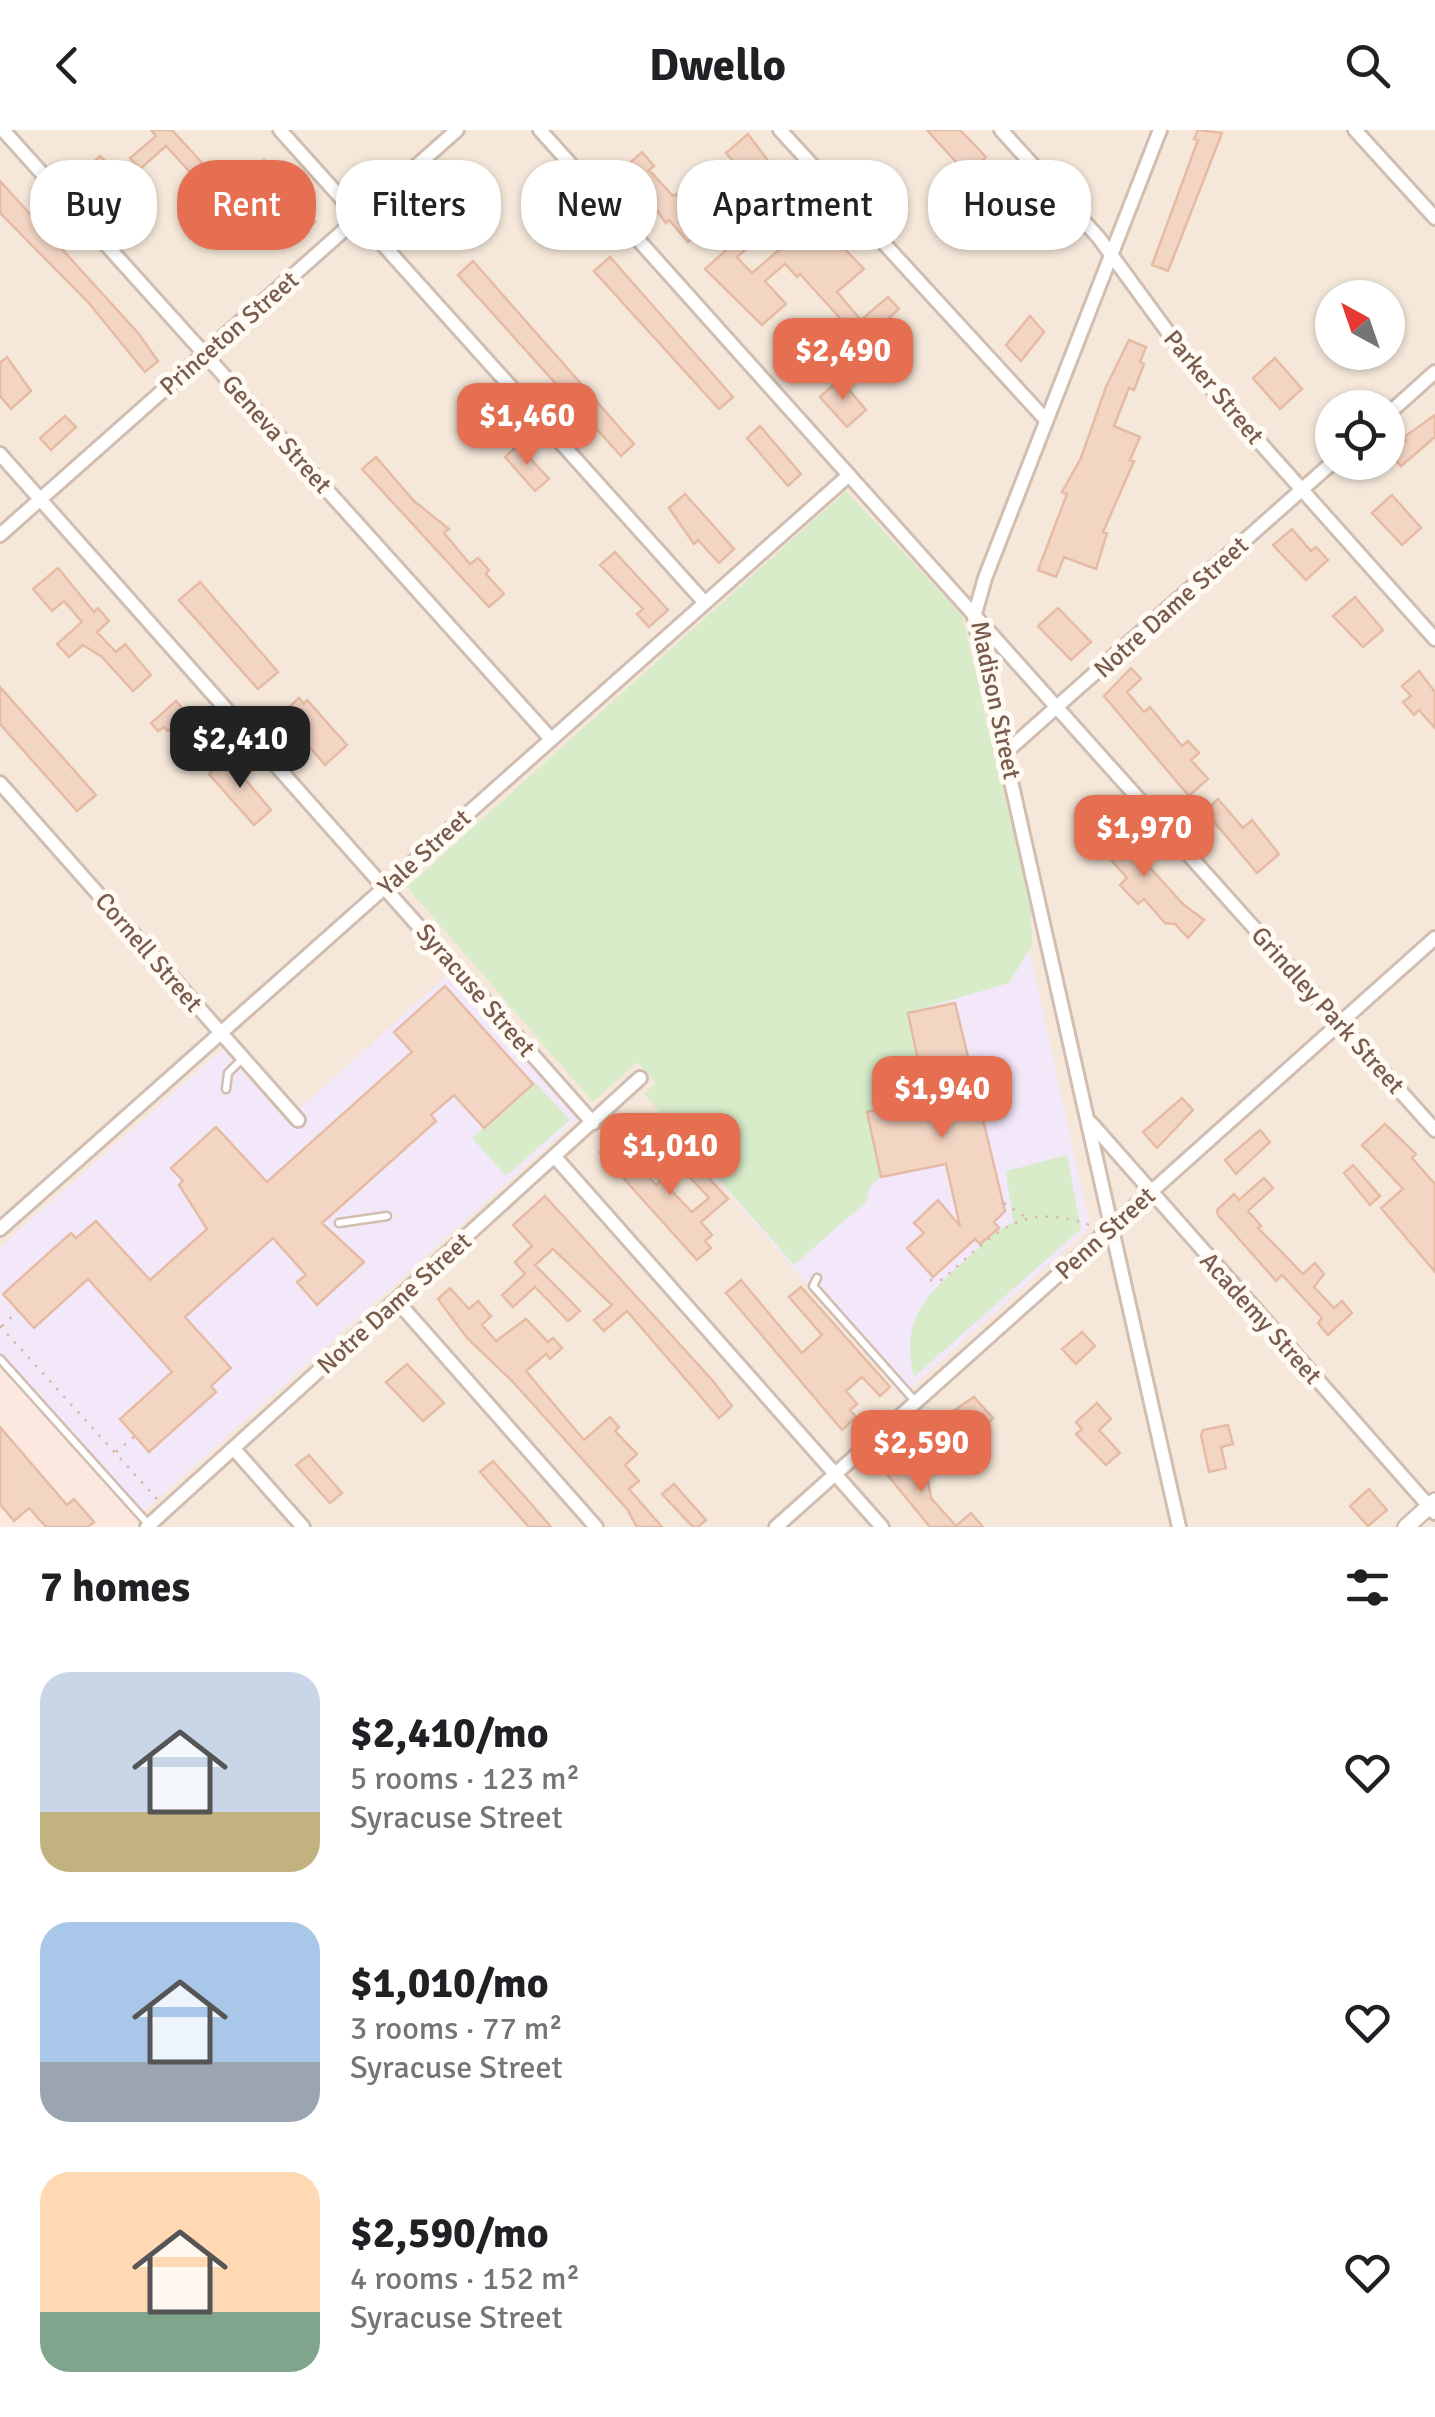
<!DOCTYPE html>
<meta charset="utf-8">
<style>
:root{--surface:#fff;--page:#f2f2f2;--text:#202124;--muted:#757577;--accent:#e76f51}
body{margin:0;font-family:Signika,sans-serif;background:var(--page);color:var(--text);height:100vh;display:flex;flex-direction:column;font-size:38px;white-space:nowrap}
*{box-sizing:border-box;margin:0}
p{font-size:32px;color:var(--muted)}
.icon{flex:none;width:55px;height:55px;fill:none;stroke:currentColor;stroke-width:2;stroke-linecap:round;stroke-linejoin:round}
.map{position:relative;height:1397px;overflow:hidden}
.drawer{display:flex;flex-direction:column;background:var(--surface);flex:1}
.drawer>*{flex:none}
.banner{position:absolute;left:30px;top:30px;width:1375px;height:90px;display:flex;gap:20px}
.needle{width:65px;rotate:320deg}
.controls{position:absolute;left:1315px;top:150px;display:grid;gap:20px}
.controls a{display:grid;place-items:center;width:90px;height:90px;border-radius:50%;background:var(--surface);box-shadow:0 2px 8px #0004;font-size:50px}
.price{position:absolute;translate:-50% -85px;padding:0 22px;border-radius:20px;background:var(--accent);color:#fff;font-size:32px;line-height:65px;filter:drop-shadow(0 2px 5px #0008)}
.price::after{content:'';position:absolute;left:50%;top:60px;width:30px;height:22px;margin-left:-15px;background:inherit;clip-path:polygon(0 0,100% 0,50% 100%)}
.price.active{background:#222;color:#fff}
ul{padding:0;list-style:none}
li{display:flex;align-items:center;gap:30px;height:250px;padding:0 40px}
li span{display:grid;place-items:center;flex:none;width:280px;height:200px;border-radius:30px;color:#555}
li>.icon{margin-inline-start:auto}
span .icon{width:120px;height:120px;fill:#fffc;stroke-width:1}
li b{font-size:42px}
h2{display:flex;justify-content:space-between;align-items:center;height:120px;padding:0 40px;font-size:42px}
.tag{padding:0 35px;border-radius:40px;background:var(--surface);box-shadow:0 2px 8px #0004;font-size:35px;line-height:90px}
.tag.active{background:var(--accent);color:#fff}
header{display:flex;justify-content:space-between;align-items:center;height:130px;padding:0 40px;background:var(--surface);font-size:45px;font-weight:800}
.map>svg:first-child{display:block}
.residential{fill:#f5e8da;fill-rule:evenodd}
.commercial{fill:#fde8e0}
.education{fill:#f3e8fa}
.green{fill:#d8ecc9}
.building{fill:#f3d5c3;stroke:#e6bba3;stroke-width:2.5;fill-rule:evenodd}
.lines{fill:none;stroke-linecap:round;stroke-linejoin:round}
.service-casing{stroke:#d1beb0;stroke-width:11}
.minor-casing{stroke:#d1beb0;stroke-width:18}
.tertiary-casing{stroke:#d1beb0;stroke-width:20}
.path{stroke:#d9b8a5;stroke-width:2.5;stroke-dasharray:2.5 8;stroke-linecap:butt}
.service{stroke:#fff;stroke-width:6}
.minor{stroke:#fff;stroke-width:12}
.tertiary{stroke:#fff;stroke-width:15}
.labels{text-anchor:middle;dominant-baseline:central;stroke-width:10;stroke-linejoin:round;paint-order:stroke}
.street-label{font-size:25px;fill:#7a5c4d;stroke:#fffaf3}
</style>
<header><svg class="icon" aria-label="back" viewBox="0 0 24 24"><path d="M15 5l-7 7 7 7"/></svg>Dwello<svg class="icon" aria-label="search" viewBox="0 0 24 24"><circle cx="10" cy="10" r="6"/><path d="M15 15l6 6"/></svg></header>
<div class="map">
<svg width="1435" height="1397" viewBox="0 0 1435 1397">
<rect width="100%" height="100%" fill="#fdf6ec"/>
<path class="residential" d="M0,0H1435V1397H151L0,1227ZM1332,168H1388V222H1332ZM1332,278H1388V332H1332Z"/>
<path class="commercial" d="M0,1227L152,1397H0Z"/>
<path class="education" d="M1027,809L1090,1097L902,1265L670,994L827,855Z
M449,844L577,989L140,1385L0,1227V1117L223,919L286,991Z"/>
<path class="green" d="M846,361L962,485L1031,778L1032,815L1009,853L907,883L926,968L868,982L881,1047L870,1057L866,1072L794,1135L644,964L656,953L637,932L593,972L407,757Z
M535,952L570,990L506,1046L472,1008Z
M1067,1025L1081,1099L914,1247C899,1188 929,1162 969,1127C983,1115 996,1099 1013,1093L1006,1041Z"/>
<path class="building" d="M151,0H172L224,57L213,67L166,16L140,39L130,28L156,6Z
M927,0H960L986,27L967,44Z
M1198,0L1222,3L1168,141L1152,135L1198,10L1194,9Z
M748,4L772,36L768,39L864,139L837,162L861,190L888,167L899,179L871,204L885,221L854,249L844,238L867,218L800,144L797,147L785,134L765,151L786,174L762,195L705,139L733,114L714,93L734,75L717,55L738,37L726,23ZM765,103L779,120L752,143L737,127Z
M642,22L654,36L649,40L673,66L676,64L702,100L688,112L669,90L666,93L636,52L632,55L620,42Z
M100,26L135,59L118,73L84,41Z
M264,30L315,92L302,104L251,42Z
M0,51L139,204L158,231L145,242L88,172L0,83Z
M553,63L579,96L563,110L537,77Z
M610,127L733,267L719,279L594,141Z
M473,131L634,314L621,326L458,145Z
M1030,186L1044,202L1021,231L1006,215Z
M808,202L822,218L798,239L784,223Z
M1129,210L1146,217L1140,232L1144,234L1134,260L1129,258L1114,296L1140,307L1130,330L1134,331L1103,402L1107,403L1096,439L1064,427L1056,447L1038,440L1067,364L1062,362L1081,328L1106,257Z
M7,227L31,261L11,279L0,266V233Z
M1275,228L1302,259L1280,279L1253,248Z
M840,249L866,280L847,297L820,267Z
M1435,285V307L1401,336L1390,324L1406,310L1404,307Z
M65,286L76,297L51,320L40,308Z
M760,296L801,344L788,356L747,308Z
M518,315L549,349L535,361L505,327Z
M376,327L414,371L449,399L444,403L470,434L478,428L489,440L486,444L504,464L489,477L362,339Z
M685,364L734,419L719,433L698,410L694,414L669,378Z
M1392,365L1421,398L1402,415L1372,383Z
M1292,399L1311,421L1316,417L1328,430L1306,450L1273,415Z
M615,422L668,480L649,497L637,484L643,479L600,435Z
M58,438L94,482L98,478L109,491L97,502L116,522L125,514L151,545L133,561L102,527L83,515L69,527L57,514L82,492L64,471L52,481L33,459Z
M200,452L278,542L258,559L179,470Z
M1355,467L1383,500L1363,517L1333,486Z
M1058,478L1091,512L1071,530L1038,496Z
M1131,538L1141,549L1127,562L1144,582L1150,577L1182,616L1188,611L1199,623L1191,630L1208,649L1189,666L1104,566Z
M1419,541L1435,562V598L1419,580L1414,585L1403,572L1411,566L1402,556Z
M0,557L96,665L77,681L0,594Z
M299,568L304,574L307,570L347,615L325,635L281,584Z
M176,571L187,584L168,601L164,597L158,601L151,593Z
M227,628L271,680L254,695L209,644Z
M1218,669L1243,698L1252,690L1279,724L1257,743L1205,681Z
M1105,688L1183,774L1204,790L1188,808L1175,794L1165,793L1144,769L1138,774L1120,755L1127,748L1088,704Z
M445,856L533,954L484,998L454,965L431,985L436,991L322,1093L364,1132L317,1175L297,1152L306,1145L273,1108L185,1187L231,1238L211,1256L216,1262L149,1322L120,1289L172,1242L88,1149L34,1198L3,1164L71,1103L76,1108L96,1091L150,1150L207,1099L179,1055L183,1051L171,1038L216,997L267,1052L412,922L394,902Z
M955,873L1005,1081L994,1092L999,1098L980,1114L975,1109L933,1147L907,1118L924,1103L914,1093L938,1070L960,1096L946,1034L881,1047L867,982L926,968L908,883Z
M1182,968L1193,980L1157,1018L1143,1002Z
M1385,994L1416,1024L1412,1028L1435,1054V1142L1381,1078L1403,1059L1362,1015Z
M1260,1000L1270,1012L1236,1044L1225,1030Z
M615,1009L635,1031L642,1024L649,1033L642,1039L656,1055L661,1050L692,1082L709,1068L679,1035L689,1026L728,1069L701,1092L712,1105L705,1111L711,1118L697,1130L600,1022Z
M1353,1035L1380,1066L1370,1075L1344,1043Z
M1264,1048L1273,1058L1248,1081L1261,1096L1258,1098L1303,1144L1315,1133L1324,1144L1314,1157L1334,1178L1342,1171L1352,1183L1328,1205L1318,1193L1322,1188L1282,1145L1276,1151L1218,1085L1217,1080L1234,1064L1239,1070Z
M545,1066L713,1251L732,1276L719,1288L627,1181L604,1201L594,1190L612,1175L553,1119L535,1135L580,1181L568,1191L535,1157L513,1177L502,1165L525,1144L515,1132L532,1116L513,1095Z
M741,1150L802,1223L822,1205L789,1167L801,1157L890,1257L880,1266L862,1247L846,1261L857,1274L850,1280L856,1287L842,1300L726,1163Z
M450,1158L469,1179L478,1171L491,1186L482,1195L496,1211L526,1189L548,1212L553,1208L562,1218L550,1229L546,1224L526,1241L584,1310L610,1287L619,1297L615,1301L637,1324L625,1335L639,1351L629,1359L662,1397H637L627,1379L513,1252L467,1208L438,1169Z
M1082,1202L1095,1216L1076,1234L1062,1219Z
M407,1234L444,1273L423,1291L386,1252Z
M974,1267L993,1288L971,1311L943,1288Z
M1097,1273L1111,1289L1099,1300L1120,1323L1106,1335L1076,1304L1082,1299L1076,1292Z
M1228,1295L1233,1314L1221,1317L1226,1338L1209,1342L1201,1305L1203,1300Z
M0,1297L67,1375L74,1369L94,1392L88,1397H46L29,1378L14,1391L0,1374Z
M895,1323L914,1345L918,1341L928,1351L931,1368L956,1396L971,1383L983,1397H930L880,1336Z
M309,1325L342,1363L330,1373L296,1335Z
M493,1331L526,1368L551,1397H529L480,1342Z
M674,1354L706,1390L698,1397H693L662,1364Z
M1369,1359L1387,1380L1368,1396L1350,1376Z"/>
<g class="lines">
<g class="service-casing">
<path id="service" d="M226,959L228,943L243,928
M339,1093L387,1086
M817,1148L813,1156L915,1271
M0,1229L150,1396"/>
</g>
<g class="minor-casing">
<path id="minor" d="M3,0L551,609
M280,0L705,473
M540,0L1435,1000
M780,0L1046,290
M1001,0L1099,108L1197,242L1435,509
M1160,0L985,448L974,487L1179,1397
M1355,0L1435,88
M1388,284L1435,242
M0,324L593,993
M0,405L457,0
M1007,621L1333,332
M0,653L298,990
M1091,993L1435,1383
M555,1027L882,1397
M0,1099L849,345
M397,1171L596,1397
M234,1319L303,1397
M147,1397L640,948
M776,1397L1435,808"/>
</g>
<g class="tertiary-casing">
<path id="tertiary" d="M1406,1397L1435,1371"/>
</g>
<path class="path" d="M1004,1073L1025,1087
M930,1150L940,1151C991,1109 1016,1069 1090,1095
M0,1196L157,1369
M2,1196L18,1181
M116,1322L135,1306"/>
<use href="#service" class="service"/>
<use href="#minor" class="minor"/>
<use href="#tertiary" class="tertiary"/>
</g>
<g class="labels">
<g class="street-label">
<text transform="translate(229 203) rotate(-41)">Princeton Street</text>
<text transform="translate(1214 257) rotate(50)">Parker Street</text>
<text transform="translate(277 304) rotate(48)">Geneva Street</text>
<text transform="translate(1171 477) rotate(-42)">Notre Dame Street</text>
<text transform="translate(996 570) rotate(78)">Madison Street</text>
<text transform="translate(424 722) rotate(-42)">Yale Street</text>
<text transform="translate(149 822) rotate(49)">Cornell Street</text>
<text transform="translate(476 860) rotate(49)">Syracuse Street</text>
<text transform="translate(1328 880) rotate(48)">Grindley Park Street</text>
<text transform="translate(1105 1103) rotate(-42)">Penn Street</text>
<text transform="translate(394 1173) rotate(-42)">Notre Dame Street</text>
<text transform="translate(1261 1188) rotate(48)">Academy Street</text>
</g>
</g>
</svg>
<div class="controls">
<a><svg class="needle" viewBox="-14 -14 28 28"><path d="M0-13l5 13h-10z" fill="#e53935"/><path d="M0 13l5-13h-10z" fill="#757577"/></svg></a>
<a><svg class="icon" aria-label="locate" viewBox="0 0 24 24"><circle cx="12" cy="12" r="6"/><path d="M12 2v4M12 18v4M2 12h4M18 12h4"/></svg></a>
</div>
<b class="price" style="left:843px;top:273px">$2,490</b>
<b class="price" style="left:527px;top:338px">$1,460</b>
<b class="price active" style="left:240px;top:661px">$2,410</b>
<b class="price" style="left:1144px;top:750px">$1,970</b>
<b class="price" style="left:942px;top:1011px">$1,940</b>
<b class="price" style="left:670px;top:1068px">$1,010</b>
<b class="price" style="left:921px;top:1365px">$2,590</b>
<div class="banner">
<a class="tag">Buy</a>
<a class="tag active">Rent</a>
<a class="tag">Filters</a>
<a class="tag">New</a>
<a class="tag">Apartment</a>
<a class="tag">House</a>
</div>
</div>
<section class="drawer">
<h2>7 homes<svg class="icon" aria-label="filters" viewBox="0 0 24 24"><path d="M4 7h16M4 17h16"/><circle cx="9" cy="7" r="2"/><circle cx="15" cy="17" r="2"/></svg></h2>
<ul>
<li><span style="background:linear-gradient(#c9d6e8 70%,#c2b280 0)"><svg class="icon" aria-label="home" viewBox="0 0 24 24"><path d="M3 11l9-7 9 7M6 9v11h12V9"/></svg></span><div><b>$2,410/mo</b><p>5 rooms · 123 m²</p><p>Syracuse Street</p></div><svg class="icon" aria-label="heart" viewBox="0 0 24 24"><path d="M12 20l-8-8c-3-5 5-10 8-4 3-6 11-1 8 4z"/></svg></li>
<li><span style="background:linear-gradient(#a9c7e8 70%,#9aa5b1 0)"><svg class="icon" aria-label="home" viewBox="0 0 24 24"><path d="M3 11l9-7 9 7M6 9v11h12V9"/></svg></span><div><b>$1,010/mo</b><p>3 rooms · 77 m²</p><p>Syracuse Street</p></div><svg class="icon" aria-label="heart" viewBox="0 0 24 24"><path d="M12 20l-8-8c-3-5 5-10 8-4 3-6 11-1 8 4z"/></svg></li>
<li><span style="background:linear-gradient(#ffd9b3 70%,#7fa58c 0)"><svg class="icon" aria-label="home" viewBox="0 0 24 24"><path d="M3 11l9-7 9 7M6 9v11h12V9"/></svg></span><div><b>$2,590/mo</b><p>4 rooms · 152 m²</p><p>Syracuse Street</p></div><svg class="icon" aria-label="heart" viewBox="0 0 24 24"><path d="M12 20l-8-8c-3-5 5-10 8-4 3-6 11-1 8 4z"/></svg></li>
</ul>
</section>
